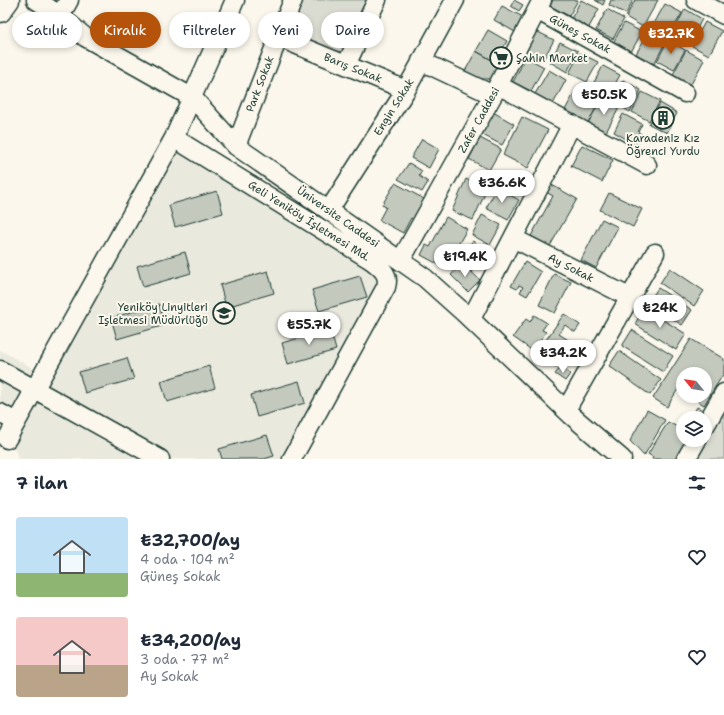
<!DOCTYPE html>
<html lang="tr">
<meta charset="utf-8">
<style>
:root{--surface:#fff;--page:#f6f6f7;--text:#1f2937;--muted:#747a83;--accent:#b45309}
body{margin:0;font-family:"Shantell Sans",sans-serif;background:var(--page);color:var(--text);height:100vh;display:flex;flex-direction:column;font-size:15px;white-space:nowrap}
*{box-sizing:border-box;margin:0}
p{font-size:13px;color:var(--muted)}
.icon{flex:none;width:22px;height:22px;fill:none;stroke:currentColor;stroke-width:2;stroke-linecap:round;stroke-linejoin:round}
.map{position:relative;height:459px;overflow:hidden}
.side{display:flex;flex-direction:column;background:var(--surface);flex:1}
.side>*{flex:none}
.hud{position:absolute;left:12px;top:12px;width:400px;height:36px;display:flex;gap:8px}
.needle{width:26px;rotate:300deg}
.controls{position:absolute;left:676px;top:367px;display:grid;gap:8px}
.controls a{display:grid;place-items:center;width:36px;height:36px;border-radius:50%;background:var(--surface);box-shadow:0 2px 6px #0003;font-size:20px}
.price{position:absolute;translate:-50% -34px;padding:0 9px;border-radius:14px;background:#fff;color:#222;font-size:13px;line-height:26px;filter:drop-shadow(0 1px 2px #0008)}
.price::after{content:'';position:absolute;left:50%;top:24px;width:12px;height:9px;margin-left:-6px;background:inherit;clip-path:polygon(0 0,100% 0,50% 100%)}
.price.on{background:var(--accent);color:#fff}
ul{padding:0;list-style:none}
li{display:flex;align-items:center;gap:12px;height:100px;padding:0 16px}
li span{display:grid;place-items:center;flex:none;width:112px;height:80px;border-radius:4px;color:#555}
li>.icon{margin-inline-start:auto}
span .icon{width:48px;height:48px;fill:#fffc;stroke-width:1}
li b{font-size:17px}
h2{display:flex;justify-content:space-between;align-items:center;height:48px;padding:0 16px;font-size:17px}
.chip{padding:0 14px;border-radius:18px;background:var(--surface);box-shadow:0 2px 6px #0003;font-size:14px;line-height:36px}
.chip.on{background:var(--accent);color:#fff}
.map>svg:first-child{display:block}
.built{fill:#eae9de}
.green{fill:#dbdcd1;stroke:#7d8c82}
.building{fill:#c4c9be;stroke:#1f3d34}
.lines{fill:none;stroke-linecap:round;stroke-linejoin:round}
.minor-casing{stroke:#1f3d34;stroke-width:21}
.highway-casing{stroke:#1f3d34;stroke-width:25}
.minor{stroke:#fbf7ec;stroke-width:18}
.highway{stroke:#fbf7ec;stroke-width:22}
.labels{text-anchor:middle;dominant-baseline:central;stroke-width:4;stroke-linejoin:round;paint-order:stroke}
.street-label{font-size:11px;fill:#1f3d34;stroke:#fbf7ec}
.poi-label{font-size:11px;fill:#1f3d34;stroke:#fbf7ec;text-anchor:start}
</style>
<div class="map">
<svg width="724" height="459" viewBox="0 0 724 459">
<rect width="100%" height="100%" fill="#fbf7ec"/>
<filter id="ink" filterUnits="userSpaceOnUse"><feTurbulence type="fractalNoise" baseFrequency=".025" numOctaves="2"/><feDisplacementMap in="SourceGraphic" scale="8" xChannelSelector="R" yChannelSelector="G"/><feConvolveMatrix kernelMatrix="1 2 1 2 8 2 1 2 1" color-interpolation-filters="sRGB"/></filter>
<g filter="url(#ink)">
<path class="built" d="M170,122L361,245L401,276L301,459H18L15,449L0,440V350L36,370Z"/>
<path class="green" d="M293,0H377L346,65L278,37Z
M724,410V459H695Z"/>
<path class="building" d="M514,0L523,5L519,11L511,6Z
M553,0H578L569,16L550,6Z
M581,0L599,9L588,29L571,19Z
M595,0H605L603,5Z
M611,0H633L626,14L609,5Z
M635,0H658L643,27L626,17Z
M665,4L682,13L669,36L652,27Z
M502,6L523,17L515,32L494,20Z
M607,9L624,19L613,39L596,30Z
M685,9L702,19L690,42L673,33Z
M705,22L722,31L709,55L692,46Z
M624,23L642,32L631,52L613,43Z
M488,30L507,41L495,62L476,51Z
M536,31L554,40L543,60L526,51Z
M649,31L666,41L654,64L636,54Z
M668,40L685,50L674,70L657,61Z
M560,42L578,51L567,72L550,62Z
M686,50L704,60L689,88L671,78Z
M476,51L501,65L493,79H473L464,73Z
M500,53L506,56L503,63L497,60Z
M580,53L598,62L587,82L569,73Z
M526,57L544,67L531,91L513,82Z
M603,66L620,75L609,95L592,86Z
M549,70L566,80L553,104L535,94Z
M623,80L641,90L630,112L611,101Z
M578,86L601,99L588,123L565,110Z
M642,92L660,101L649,121L632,112Z
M601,99L619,108L606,132L588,123Z
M660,103L677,113L667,133L649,124Z
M493,112L514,124L502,145L481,134Z
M623,114L642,124L638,132L643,135L637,145L614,132Z
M522,117L548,130L528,168L503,155Z
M480,138L501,149L489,170L469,159Z
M422,139L439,149L429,168L411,158Z
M582,145L613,160L602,182L571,166Z
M409,163L422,171L419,176L428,182L422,192L398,179Z
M466,179L487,189L473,220L452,211Z
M395,183L426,200L415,221L411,218L403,233L379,220L386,207L382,205Z
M550,184L577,199L550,246L531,236L553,196L546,192Z
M497,188L519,200L508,220L486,208Z
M217,191L223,213L175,227L169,205Z
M609,193L642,209L633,227L600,210Z
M482,215L501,225L490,245L472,235Z
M446,217L467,229L445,268L421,255L426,245L430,247Z
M602,219L618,227L596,268L581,260Z
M473,241L489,256L472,273L456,257Z
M185,252L191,273L143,287L137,266Z
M525,262L541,272L527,296L520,292L523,287L519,285L517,289L511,286Z
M462,263L480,280L468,292L451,275Z
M670,268L704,291L694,306L660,283Z
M268,271L274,293L226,307L220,285Z
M554,274L571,282L555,313L539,305Z
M360,276L367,297L319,311L312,290Z
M658,288L692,310L682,325L648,303Z
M159,304L165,325L117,339L111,318Z
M644,308L686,334L676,350L635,324Z
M564,314L580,325L575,332L565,325L559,334L573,343L556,367L549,362L546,366L534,357Z
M534,315L547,323L542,330L546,332L533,351L513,337L526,319L530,322Z
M330,329L336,350L288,364L282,343Z
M632,330L673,356L663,372L622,346Z
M691,339L724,359V373L704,405L690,396H705V374H683V392L678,389L667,407L653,398Z
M619,351L661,380L650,395L609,366Z
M127,358L134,379L85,393L79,372Z
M209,366L215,388L167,402L161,381Z
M561,367L570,374L565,381L555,374Z
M299,381L305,403L257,417L251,395Z
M697,407L703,410L699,418H691Z
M647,410L665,420L644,456L630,441Z
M668,422L683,430V440H687L675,459H652L653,457L648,454Z
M267,435L274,456L264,459H222L219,449Z"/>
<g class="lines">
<g class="minor-casing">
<path id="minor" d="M36,0L55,12L85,37L193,98L236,146L425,278L463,312L571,415L622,459
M696,0L724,15
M537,10L685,93
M60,16L69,0
M278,37L406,90
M421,61L493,95
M346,65L377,0
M498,85L647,165
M174,138L371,260C381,268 390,274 386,287L292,459
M236,146L293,0
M329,210L406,90L455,0
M513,238L629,297
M401,260L493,95L542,0
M471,319L572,124
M0,370L160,459
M566,410L655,253
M0,413L16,422
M705,426L724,393
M7,439L174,138L235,0
M686,459L697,440"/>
</g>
<g class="highway-casing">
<path id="highway" d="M0,11L8,0"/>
</g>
<use href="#minor" class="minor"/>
<use href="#highway" class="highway"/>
</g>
</g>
<defs>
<g id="supermarket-ring" transform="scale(1.15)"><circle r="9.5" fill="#fbf7ec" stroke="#1f3d34" stroke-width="1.5"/><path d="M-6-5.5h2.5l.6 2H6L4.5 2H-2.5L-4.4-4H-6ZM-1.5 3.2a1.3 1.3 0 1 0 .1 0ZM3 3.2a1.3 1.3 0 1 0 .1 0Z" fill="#1f3d34"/></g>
<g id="building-ring" transform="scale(1.15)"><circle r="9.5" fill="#fbf7ec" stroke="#1f3d34" stroke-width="1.5"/><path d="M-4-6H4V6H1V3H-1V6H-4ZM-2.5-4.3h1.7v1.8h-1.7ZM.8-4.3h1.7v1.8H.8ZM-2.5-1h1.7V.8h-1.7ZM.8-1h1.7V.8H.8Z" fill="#1f3d34"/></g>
<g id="school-ring" transform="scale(1.15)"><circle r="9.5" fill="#fbf7ec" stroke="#1f3d34" stroke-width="1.5"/><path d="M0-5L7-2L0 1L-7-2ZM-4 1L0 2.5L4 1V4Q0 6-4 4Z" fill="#1f3d34"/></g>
</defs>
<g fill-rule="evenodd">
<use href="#supermarket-ring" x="501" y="58"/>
<use href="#building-ring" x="663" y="118"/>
<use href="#school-ring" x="224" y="313"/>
</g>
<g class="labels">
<g class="street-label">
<text transform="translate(580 34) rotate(29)">Güneş Sokak</text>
<text transform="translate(353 68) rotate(22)">Barış Sokak</text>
<text transform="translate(260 84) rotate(-69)">Park Sokak</text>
<text transform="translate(394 107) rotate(-58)">Engin Sokak</text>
<text transform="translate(479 120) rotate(-61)">Zafer Caddesi</text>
<text transform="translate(338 217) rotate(35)">Üniversite Caddesi</text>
<text transform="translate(309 221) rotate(32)">Geli Yeniköy İşletmesi Md.</text>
<text transform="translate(571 268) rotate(27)">Ay Sokak</text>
</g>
<g class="poi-label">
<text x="516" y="58">Şahin Market</text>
<text x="663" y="138" text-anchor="middle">Karadeniz Kız<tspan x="663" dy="13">Öğrenci Yurdu</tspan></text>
<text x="208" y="307" text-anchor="end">Yeniköy Linyitleri<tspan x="208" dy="13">Işletmesi Müdürlüğü</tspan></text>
</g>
</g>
</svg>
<div class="controls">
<a><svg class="needle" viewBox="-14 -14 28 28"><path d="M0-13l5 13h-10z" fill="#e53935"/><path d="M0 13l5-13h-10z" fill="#747a83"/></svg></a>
<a><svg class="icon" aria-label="layers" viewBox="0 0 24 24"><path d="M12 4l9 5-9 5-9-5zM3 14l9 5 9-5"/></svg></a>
</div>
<b class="price on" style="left:671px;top:55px">₺32.7K</b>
<b class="price" style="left:604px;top:116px">₺50.5K</b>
<b class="price" style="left:502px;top:204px">₺36.6K</b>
<b class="price" style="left:465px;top:278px">₺19.4K</b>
<b class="price" style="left:660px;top:329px">₺24K</b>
<b class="price" style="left:309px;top:346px">₺55.7K</b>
<b class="price" style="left:563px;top:374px">₺34.2K</b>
<div class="hud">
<a class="chip">Satılık</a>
<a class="chip on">Kiralık</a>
<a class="chip">Filtreler</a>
<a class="chip">Yeni</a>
<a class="chip">Daire</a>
</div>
</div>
<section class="side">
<h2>7 ilan<svg class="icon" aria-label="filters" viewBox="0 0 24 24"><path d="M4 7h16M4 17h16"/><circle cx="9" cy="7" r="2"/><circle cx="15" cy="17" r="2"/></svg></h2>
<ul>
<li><span style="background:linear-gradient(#bfe0f5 70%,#8fb573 0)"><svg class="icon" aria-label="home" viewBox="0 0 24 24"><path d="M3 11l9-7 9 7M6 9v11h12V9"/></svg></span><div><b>₺32,700/ay</b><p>4 oda · 104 m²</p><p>Güneş Sokak</p></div><svg class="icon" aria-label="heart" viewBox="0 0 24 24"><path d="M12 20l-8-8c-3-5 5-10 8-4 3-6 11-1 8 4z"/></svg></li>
<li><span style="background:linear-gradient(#f6c9c9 60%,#b9a48a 0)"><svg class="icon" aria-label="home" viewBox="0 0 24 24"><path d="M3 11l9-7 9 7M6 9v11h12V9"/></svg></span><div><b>₺34,200/ay</b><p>3 oda · 77 m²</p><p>Ay Sokak</p></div><svg class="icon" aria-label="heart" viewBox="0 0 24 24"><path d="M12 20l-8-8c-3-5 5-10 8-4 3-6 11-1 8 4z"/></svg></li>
</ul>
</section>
